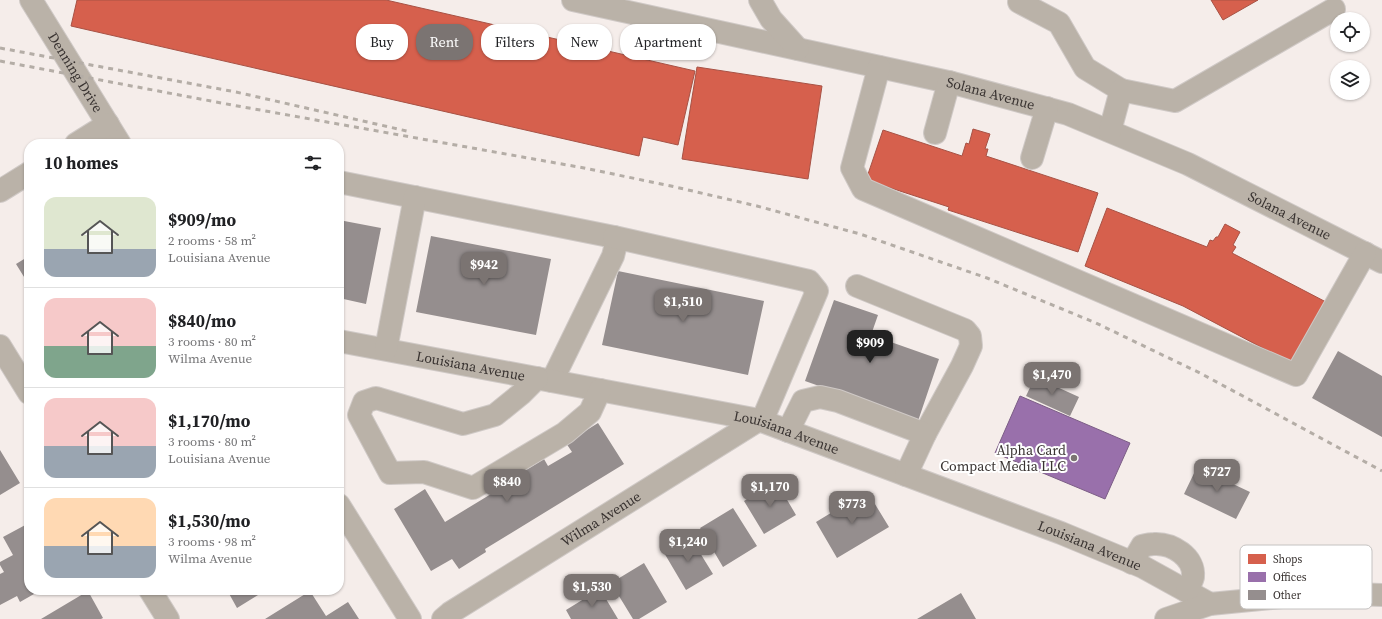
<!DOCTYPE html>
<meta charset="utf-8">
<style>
:root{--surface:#fff;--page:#f2f2f2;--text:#202124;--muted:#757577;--line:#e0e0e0;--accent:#7b7472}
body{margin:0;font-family:"Source Serif 4",serif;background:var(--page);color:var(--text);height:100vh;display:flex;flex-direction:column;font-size:15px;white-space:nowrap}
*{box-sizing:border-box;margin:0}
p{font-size:13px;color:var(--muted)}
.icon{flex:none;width:22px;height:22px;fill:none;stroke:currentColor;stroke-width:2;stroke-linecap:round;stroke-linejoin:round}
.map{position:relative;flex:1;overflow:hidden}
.drawer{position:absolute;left:24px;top:139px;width:320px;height:456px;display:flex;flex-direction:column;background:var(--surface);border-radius:16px;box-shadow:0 1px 3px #0004}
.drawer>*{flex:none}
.hud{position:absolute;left:356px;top:24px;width:380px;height:36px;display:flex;gap:8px}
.tools{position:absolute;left:1330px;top:12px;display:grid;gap:8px}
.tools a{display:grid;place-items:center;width:40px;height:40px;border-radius:50%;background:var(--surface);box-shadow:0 1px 3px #0004;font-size:20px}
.price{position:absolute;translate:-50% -34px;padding:0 9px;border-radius:8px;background:var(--accent);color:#fff;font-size:13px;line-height:26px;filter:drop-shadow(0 1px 2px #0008)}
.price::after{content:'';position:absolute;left:50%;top:24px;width:12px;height:9px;margin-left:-6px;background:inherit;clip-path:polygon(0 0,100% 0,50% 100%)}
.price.active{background:#222;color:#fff}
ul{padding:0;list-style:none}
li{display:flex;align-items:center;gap:12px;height:100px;padding:0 20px}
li+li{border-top:1px solid var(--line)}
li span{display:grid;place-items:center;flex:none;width:112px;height:80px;border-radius:12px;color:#555}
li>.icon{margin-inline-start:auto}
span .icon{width:48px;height:48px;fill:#fffc;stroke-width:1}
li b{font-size:17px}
h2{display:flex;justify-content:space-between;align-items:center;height:48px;padding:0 20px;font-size:17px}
.tag{padding:0 14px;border-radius:16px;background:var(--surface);box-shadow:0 1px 3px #0004;font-size:14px;line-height:36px}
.tag.active{background:var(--accent);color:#fff}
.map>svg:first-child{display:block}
.shops{fill:#d6604d;stroke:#a75245}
.offices{fill:#9970ab;stroke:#7c5e86}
.building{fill:#958e8e}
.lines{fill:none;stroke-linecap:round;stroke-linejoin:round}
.minor-casing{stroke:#cfc9c6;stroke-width:24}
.minor{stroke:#bab2a8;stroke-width:22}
.rail{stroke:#b4ada6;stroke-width:3;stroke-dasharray:5 5;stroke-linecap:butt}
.poi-dot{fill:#7b7472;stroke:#fff;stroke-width:1.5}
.labels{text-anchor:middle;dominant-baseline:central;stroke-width:4;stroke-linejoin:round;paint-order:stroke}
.street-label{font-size:14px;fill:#393331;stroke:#fff}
.poi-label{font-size:14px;fill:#393331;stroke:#fff;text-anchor:end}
.key{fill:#fff;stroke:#c4c2c1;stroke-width:1}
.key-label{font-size:11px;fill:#393331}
</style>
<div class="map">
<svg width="1382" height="619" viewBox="0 0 1382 619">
<rect width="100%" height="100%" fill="#f5edea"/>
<path class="shops" d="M77,0H386L695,71L678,145L643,137L639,156L71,26Z
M1211,0H1258L1223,20Z
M697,67L822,86L808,179L682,159Z
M973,129L990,134L985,149H988L986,156L1098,193L1078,252L948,210L949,207L866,180L883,130L962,156L966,143L969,144Z
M1107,208L1207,247L1210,240L1213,241L1216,237H1218L1225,224L1240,232L1233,245L1236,247L1232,253L1326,302L1293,364L1183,306L1085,266Z"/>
<path class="offices" d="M1020,396L1130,443L1105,499L995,453Z"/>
<path class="building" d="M339,220L381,228L366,304L339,298Z
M431,236L551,259L536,335L416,312Z
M29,256V285L16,264Z
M618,271L764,301L748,375L602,345Z
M834,300L878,315L871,335L939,359L918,421L805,381Z
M1338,351L1382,376V437L1312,398Z
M1035,377L1079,397L1070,416L1026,396Z
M598,423L624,464L485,549L486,552L459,569L452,559L431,571L394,509L425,489L445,522L514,480L513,478L544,459L548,466L572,452L566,443Z
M0,450L20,483L0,495Z
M1197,467L1250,492L1236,519L1184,494Z
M776,481L796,515L764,534L744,501Z
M867,491L889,527L837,558L816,522Z
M733,508L757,546L723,567L700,528Z
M29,523V590H41L20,602L17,596L0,605V574L4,572L0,565V562L13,555L3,537Z
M689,535L713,574L686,590L663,551Z
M644,563L667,602L639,619H633L611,583Z
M600,589L618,619H571L566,610Z
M227,590H266L237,608Z
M88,591L103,618L101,619H41Z
M310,591L326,616L348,602L359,619H265Z
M961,593L976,619H917Z"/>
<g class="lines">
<g class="minor-casing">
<g id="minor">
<path id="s1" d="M31,0L120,144"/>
<path id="s2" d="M573,0L953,83L1068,114L1188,164L1382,262"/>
<path d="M760,0L771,19L798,49"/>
<path d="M1019,2L1059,23L1085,68L1121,90"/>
<path d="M879,67L852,168L863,189L1296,375L1365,253"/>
<path d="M1110,131L1121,90L1175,101L1334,9"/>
<path d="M935,133L949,82"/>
<path d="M76,144L108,124"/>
<path d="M1032,158L1047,108"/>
<path d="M339,182L614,237L616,244L613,256L552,381"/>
<path d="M0,191L29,173"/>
<path d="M614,237L809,281L817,291L762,421"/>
<path d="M857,286L965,330L970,336L971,346L962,366L925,434"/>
<path id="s3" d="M339,341L759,420L1061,533L1143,567L1210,604"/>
<path d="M0,346L29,393"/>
<path d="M386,349L415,197"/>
<path d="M537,378L521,394L495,415L463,424L376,398L364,402L359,415L390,473L424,472L473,488L565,433L590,412L600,390"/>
<path d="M788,431L803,401L820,397L838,401L925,434L906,475"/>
<path d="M339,505L410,619"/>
<path d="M1132,563L1142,546C1146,545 1150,544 1154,544C1172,543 1195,557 1193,577C1192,581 1189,587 1187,591"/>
<path d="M150,590L168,619"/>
<path id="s4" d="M443,619L450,613L759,420"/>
<path d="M1166,619L1210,604L1324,593L1382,595"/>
</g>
</g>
<use href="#minor" class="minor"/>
<path class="rail" d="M0,48L236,92L411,132
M0,61L232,105L584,168L671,186L757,206L860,234L987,278L1096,323L1200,373L1382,471"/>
</g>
<circle class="poi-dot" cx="1074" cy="458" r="4"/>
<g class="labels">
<g class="street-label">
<text stroke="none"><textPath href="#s1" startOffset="85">Denning Drive</textPath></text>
<text stroke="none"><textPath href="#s2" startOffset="428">Solana Avenue</textPath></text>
<text stroke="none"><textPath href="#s2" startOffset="752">Solana Avenue</textPath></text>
<text stroke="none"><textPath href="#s3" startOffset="134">Louisiana Avenue</textPath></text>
<text stroke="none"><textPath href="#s3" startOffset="457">Louisiana Avenue</textPath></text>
<text stroke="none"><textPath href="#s4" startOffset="187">Wilma Avenue</textPath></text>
<text stroke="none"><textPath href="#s3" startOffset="781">Louisiana Avenue</textPath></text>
</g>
<g class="poi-label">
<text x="1066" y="450">Alpha Card<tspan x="1066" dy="16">Compact Media LLC</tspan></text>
</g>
</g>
<rect x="1240" y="545" width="132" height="64" rx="6" class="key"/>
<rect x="1248" y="554" width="18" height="10" fill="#d6604d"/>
<rect x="1248" y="572" width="18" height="10" fill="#9970ab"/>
<rect x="1248" y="590" width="18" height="10" fill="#958e8e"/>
<g class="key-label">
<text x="1273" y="563">Shops</text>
<text x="1273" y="581">Offices</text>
<text x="1273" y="599">Other</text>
</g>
</svg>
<div class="tools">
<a><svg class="icon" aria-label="locate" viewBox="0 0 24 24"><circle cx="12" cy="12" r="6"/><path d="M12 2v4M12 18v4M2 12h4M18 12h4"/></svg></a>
<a><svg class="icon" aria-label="layers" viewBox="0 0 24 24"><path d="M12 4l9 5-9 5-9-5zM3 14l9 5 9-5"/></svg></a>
</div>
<b class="price" style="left:484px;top:286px">$942</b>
<b class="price" style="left:683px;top:323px">$1,510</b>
<b class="price active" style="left:870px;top:364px">$909</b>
<b class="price" style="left:1052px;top:396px">$1,470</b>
<b class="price" style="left:1217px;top:493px">$727</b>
<b class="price" style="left:507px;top:503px">$840</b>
<b class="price" style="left:770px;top:508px">$1,170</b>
<b class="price" style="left:852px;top:525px">$773</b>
<b class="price" style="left:688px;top:563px">$1,240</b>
<b class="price" style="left:592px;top:608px">$1,530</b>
<div class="hud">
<a class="tag">Buy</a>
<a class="tag active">Rent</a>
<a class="tag">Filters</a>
<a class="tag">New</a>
<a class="tag">Apartment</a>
</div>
<section class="drawer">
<h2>10 homes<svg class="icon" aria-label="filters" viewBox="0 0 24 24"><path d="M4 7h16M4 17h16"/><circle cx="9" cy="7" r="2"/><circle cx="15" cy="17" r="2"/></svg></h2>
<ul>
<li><span style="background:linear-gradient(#dfe7d0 65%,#9aa5b1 0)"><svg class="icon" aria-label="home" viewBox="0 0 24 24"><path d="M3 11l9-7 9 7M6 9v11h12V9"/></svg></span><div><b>$909/mo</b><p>2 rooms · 58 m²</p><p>Louisiana Avenue</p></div></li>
<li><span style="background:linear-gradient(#f6c9c9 60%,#7fa58c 0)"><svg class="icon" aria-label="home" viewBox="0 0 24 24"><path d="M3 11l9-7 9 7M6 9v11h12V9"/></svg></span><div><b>$840/mo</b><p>3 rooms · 80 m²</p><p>Wilma Avenue</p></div></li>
<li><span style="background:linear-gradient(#f6c9c9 60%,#9aa5b1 0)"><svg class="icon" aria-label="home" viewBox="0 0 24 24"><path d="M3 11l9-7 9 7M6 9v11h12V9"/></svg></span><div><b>$1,170/mo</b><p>3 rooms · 80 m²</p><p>Louisiana Avenue</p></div></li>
<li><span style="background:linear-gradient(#ffd9b3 60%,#9aa5b1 0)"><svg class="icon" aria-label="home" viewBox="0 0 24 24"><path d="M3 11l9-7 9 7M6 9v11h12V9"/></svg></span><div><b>$1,530/mo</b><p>3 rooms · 98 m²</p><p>Wilma Avenue</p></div></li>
</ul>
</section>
</div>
